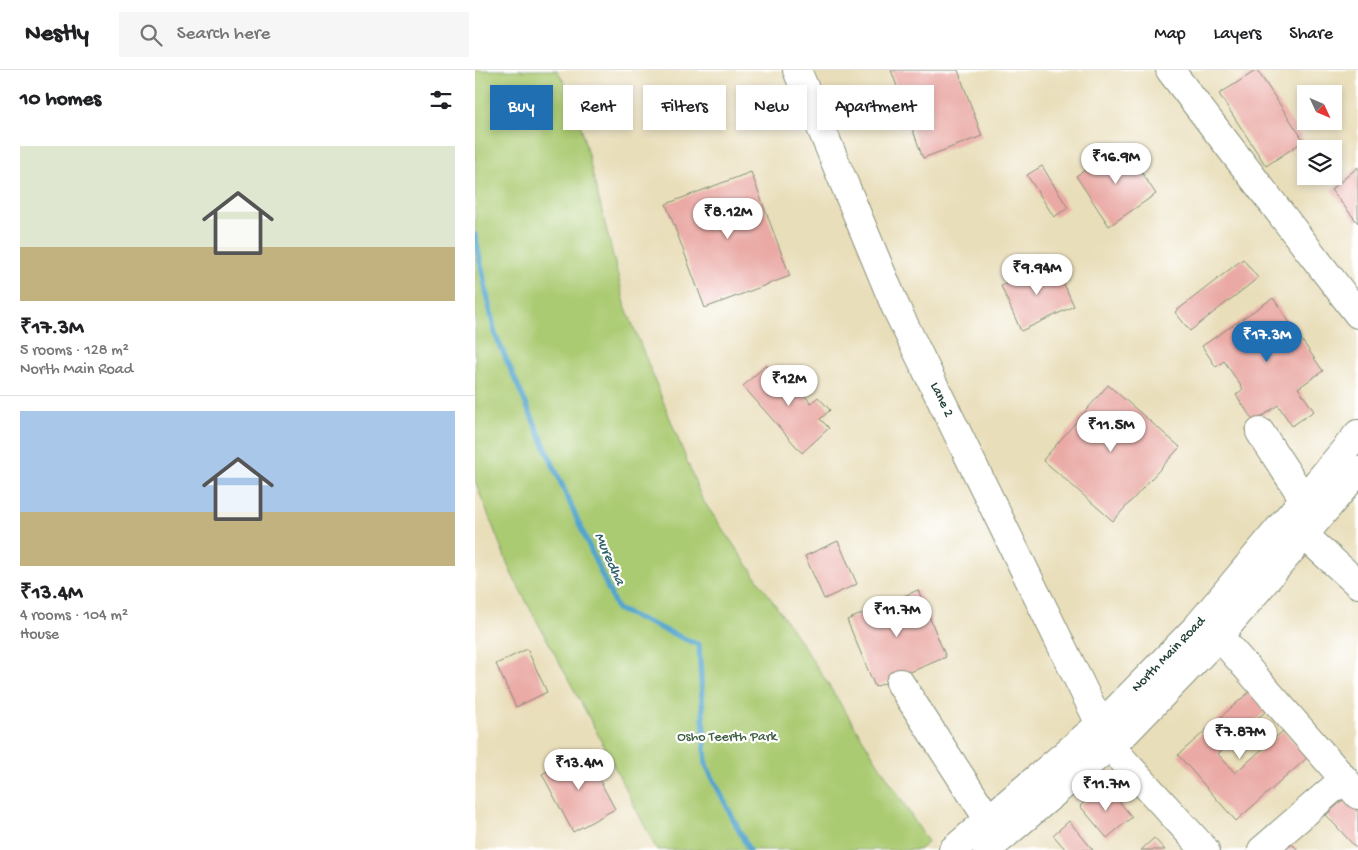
<!DOCTYPE html>
<meta charset="utf-8">
<style>
:root{--surface:#fff;--page:#f6f6f6;--text:#202124;--muted:#757577;--line:#e0e0e0;--accent:#1f6fb2}
body{margin:0;font-family:"Gochi Hand",sans-serif;background:var(--page);color:var(--text);height:100vh;display:flex;flex-direction:column;font-size:19px;white-space:nowrap}
*{box-sizing:border-box;margin:0}
p{font-size:16px;color:var(--muted)}
.icon{flex:none;width:28px;height:28px;fill:none;stroke:currentColor;stroke-width:2;stroke-linecap:round;stroke-linejoin:round}
.map{position:relative;flex:1;overflow:hidden}
.side{display:flex;flex-direction:column;background:var(--surface);width:475px}
.side>*{flex:none}
.top-card{position:absolute;left:15px;top:15px;width:475px;height:45px;display:flex;gap:10px}
.needle{width:32px;rotate:134deg}
.fabs{position:absolute;left:822px;top:15px;display:grid;gap:10px}
.fabs a{display:grid;place-items:center;width:45px;height:45px;border-radius:0px;background:var(--surface);box-shadow:0 2px 8px #0003;font-size:25px}
.price{position:absolute;translate:-50% -42px;padding:0 11px;border-radius:18px;background:#fff;color:#222;font-size:16px;line-height:32px;filter:drop-shadow(0 1px 2px #0008)}
.price::after{content:'';position:absolute;left:50%;top:30px;width:15px;height:11px;margin-left:-8px;background:inherit;clip-path:polygon(0 0,100% 0,50% 100%)}
.price.active{background:var(--accent);color:#fff}
ul{padding:0;list-style:none}
li{display:grid;align-content:center;gap:10px;height:265px;padding:0 20px}
li+li{border-top:1px solid var(--line)}
li span{display:grid;place-items:center;height:155px;border-radius:0px;color:#555}
li>.icon{margin-inline-start:auto}
span .icon{width:90px;height:90px;fill:#fffc;stroke-width:1}
li b{font-size:21px}
h2{display:flex;justify-content:space-between;align-items:center;height:60px;padding:0 20px;font-size:21px}
.chip{padding:0 18px;border-radius:0px;background:var(--surface);box-shadow:0 2px 8px #0003;font-size:18px;line-height:45px}
.chip.active{background:var(--accent);color:#fff}
header{display:flex;align-items:center;gap:30px;box-sizing:border-box;height:70px;padding:0 25px;background:var(--surface);border-bottom:1px solid var(--line)}
header strong{font-size:24px}
nav{display:flex;gap:28px;margin-inline-start:auto;font-size:18px}
.search{width:350px;height:45px;background:var(--page);display:flex;align-items:center;gap:12px;box-sizing:border-box;padding:0 18px;border-radius:0px;color:var(--muted);font-size:19px}
main{display:flex;flex:1;min-height:0}
.map>svg:first-child{display:block}
.green{fill:#abcb72;stroke:#658453}
.lines{fill:none;stroke-linecap:round;stroke-linejoin:round}
.stream{stroke:#52a5cd;stroke-width:5.5}
.building{fill:#eaa9a4}
.minor-casing{stroke:#848e77;stroke-width:30}
.major-casing{stroke:#848e77;stroke-width:30}
.minor{stroke:#fff;stroke-width:28}
.major{stroke:#fff;stroke-width:28}
.labels{text-anchor:middle;dominant-baseline:central;stroke-width:4.5;stroke-linejoin:round;paint-order:stroke}
.street-label{font-size:14px;fill:#1f3d34;stroke:#fff}
.park-label{font-size:14px;fill:#426044;stroke:#fff}
.water-label{font-size:15px;font-style:italic;fill:#31616a;stroke:#fff}
</style>
<header>
<strong>Nestly</strong>
<div class="search"><svg class="icon" aria-label="search" viewBox="0 0 24 24"><circle cx="10" cy="10" r="6"/><path d="M15 15l6 6"/></svg>Search here</div>
<nav><a>Map</a><a>Layers</a><a>Share</a></nav>
</header>
<main>
<section class="side">
<h2>10 homes<svg class="icon" aria-label="filters" viewBox="0 0 24 24"><path d="M4 7h16M4 17h16"/><circle cx="9" cy="7" r="2"/><circle cx="15" cy="17" r="2"/></svg></h2>
<ul>
<li><span style="background:linear-gradient(#dfe7d0 65%,#c2b280 0)"><svg class="icon" aria-label="home" viewBox="0 0 24 24"><path d="M3 11l9-7 9 7M6 9v11h12V9"/></svg></span><div><b>₹17.3M</b><p>5 rooms · 128 m²</p><p>North Main Road</p></div></li>
<li><span style="background:linear-gradient(#a9c7e8 65%,#c2b280 0)"><svg class="icon" aria-label="home" viewBox="0 0 24 24"><path d="M3 11l9-7 9 7M6 9v11h12V9"/></svg></span><div><b>₹13.4M</b><p>4 rooms · 104 m²</p><p>House</p></div></li>
</ul>
</section>
<div class="map">
<svg width="883" height="780" viewBox="0 0 883 780">
<rect width="100%" height="100%" fill="#fff"/>
<filter id="ink" filterUnits="userSpaceOnUse"><feTurbulence type="fractalNoise" baseFrequency=".02" numOctaves="2"/><feDisplacementMap in="SourceGraphic" scale="10" xChannelSelector="R" yChannelSelector="G"/><feConvolveMatrix kernelMatrix="1 2 1 2 8 2 1 2 1" color-interpolation-filters="sRGB"/></filter>
<filter id="wash" filterUnits="userSpaceOnUse"><feTurbulence type="fractalNoise" baseFrequency=".0096" numOctaves="4" result="noise"/><feDisplacementMap in="SourceGraphic" scale="20" xChannelSelector="R" yChannelSelector="G"/><feGaussianBlur stdDeviation="1.12" result="paint"/><feColorMatrix in="noise" values="0 0 0 0 0 0 0 0 0 0 0 0 0 0 0 0 0 1.4 0 .05"/><feComposite in="paint" operator="in"/></filter>
<g filter="url(#wash)">
<rect width="100%" height="100%" fill="#e9deba"/>
<path class="green" d="M0,0H82L99,29L151,238L227,429L330,578L453,772L444,780H182L117,653L37,505L0,411Z"/>
<g class="lines">
<path class="stream" d="M0,165L20,264L142,539L224,575L231,695L274,780"/>
</g>
<g id="blocks">
<path class="building" d="M416,0H483L507,66L448,88Z
M782,0L829,71L791,96L744,24Z
M648,75L681,124L634,156L601,106Z
M567,96L593,138L579,147L552,105Z
M883,97V153L856,120Z
M276,102L315,206L230,238L191,134Z
M768,189L783,208L715,261L700,242Z
M579,192L599,236L546,261L526,216Z
M798,228L848,301L823,318L839,341L817,356L803,335L779,352L761,325L768,319L749,291L741,297L727,276Z
M291,295L304,311L318,299L329,312L323,318L336,333L343,327L355,340L345,349L354,358L327,383L268,316Z
M633,315L705,377L638,451L568,390Z
M363,471L382,514L349,529L330,486Z
M443,520L471,587L400,617L372,550Z
M52,579L72,622L41,637L21,594Z
M774,622L791,641L743,684L760,703L808,661L832,688L761,751L703,685Z
M109,681L140,739L98,762L67,704Z
M630,715L657,747L632,768L605,736Z
M870,728L883,742V780L851,745Z
M594,751L618,780H591L578,765Z
M679,768L690,780H666Z
M817,774L823,780H810Z"/>
</g>
</g>
<g filter="url(#ink)">
<use href="#blocks" fill-opacity="0" stroke="#848e77" stroke-width="1"/>
<g class="lines">
<g class="minor-casing">
<path id="minor" d="M322,0L421,238L625,654
M695,0L883,244
M785,362L829,429
M829,465L883,514
M731,548L744,566L883,725
M425,613L513,749
M635,676L730,780
M787,780L869,709"/>
</g>
<g class="major-casing">
<path id="major" d="M478,780L636,645L722,557L883,364
M512,780L651,662L744,566L883,401"/>
</g>
<use href="#minor" class="minor"/>
<use href="#major" class="major"/>
</g>
</g>
<g class="labels">
<g class="street-label">
<text transform="translate(466 330) rotate(64)">Lane 2</text>
<text transform="translate(694 585) rotate(-46)">North Main Road</text>
</g>
<g class="park-label">
<text x="252" y="667">Osho Teerth Park</text>
</g>
<g class="water-label">
<text transform="translate(134 489) rotate(66)">Muredha</text>
</g>
</g>
</svg>
<div class="fabs">
<a><svg class="needle" viewBox="-14 -14 28 28"><path d="M0-13l5 13h-10z" fill="#e53935"/><path d="M0 13l5-13h-10z" fill="#757577"/></svg></a>
<a><svg class="icon" aria-label="layers" viewBox="0 0 24 24"><path d="M12 4l9 5-9 5-9-5zM3 14l9 5 9-5"/></svg></a>
</div>
<b class="price" style="left:641px;top:115px">₹16.9M</b>
<b class="price" style="left:253px;top:170px">₹8.12M</b>
<b class="price" style="left:562px;top:226px">₹9.94M</b>
<b class="price active" style="left:792px;top:293px">₹17.3M</b>
<b class="price" style="left:314px;top:337px">₹12M</b>
<b class="price" style="left:636px;top:383px">₹11.5M</b>
<b class="price" style="left:422px;top:568px">₹11.7M</b>
<b class="price" style="left:765px;top:690px">₹7.87M</b>
<b class="price" style="left:104px;top:721px">₹13.4M</b>
<b class="price" style="left:631px;top:742px">₹11.7M</b>
<div class="top-card">
<a class="chip active">Buy</a>
<a class="chip">Rent</a>
<a class="chip">Filters</a>
<a class="chip">New</a>
<a class="chip">Apartment</a>
</div>
</div>
</main>
